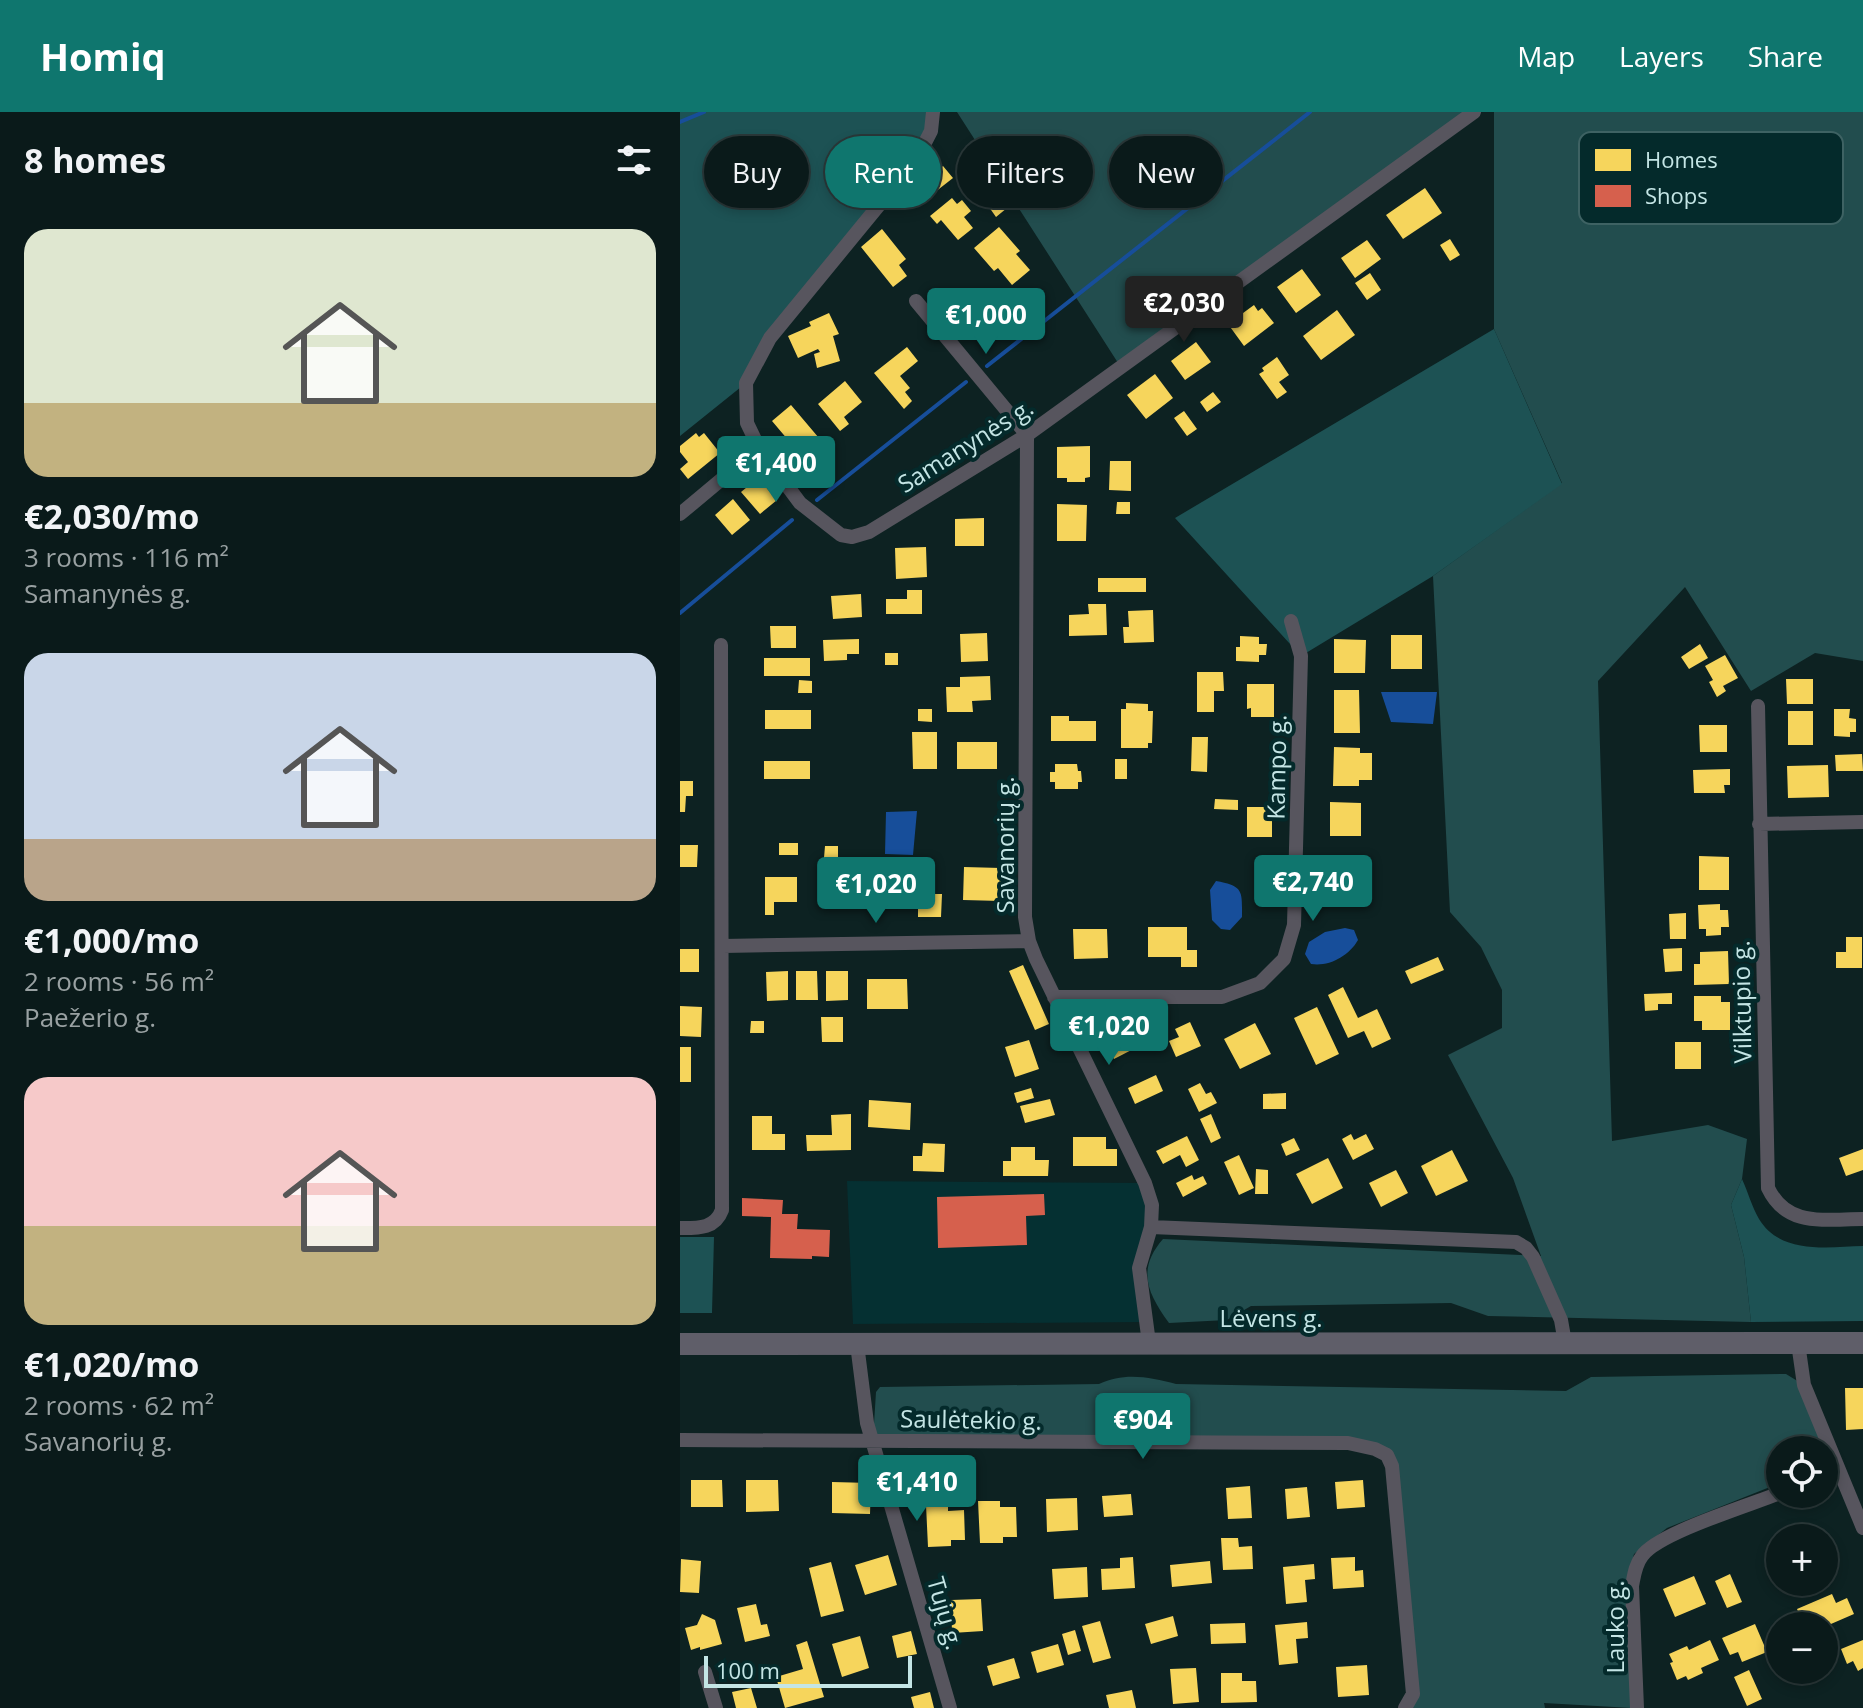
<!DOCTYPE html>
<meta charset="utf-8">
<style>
:root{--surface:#0a1a1a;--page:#182727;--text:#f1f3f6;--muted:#99a1a2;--line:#2a3839;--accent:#0f766e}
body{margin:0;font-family:"Open Sans",sans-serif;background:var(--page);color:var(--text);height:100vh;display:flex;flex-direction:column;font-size:30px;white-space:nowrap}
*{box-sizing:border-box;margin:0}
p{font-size:26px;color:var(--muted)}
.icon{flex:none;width:44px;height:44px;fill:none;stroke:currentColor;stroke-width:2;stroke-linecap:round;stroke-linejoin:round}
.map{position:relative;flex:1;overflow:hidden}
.drawer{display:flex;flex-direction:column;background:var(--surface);width:680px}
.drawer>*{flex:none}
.banner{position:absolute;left:24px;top:24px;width:760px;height:72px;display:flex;gap:16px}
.buttons{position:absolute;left:1086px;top:1324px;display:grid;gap:16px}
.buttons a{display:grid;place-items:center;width:72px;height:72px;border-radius:50%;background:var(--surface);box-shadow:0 4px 12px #0003,0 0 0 2px var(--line);font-size:40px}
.scale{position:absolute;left:24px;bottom:20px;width:208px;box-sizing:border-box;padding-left:8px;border:4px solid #c4e5e5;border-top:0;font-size:22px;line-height:28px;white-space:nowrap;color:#c4e5e5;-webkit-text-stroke:6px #042a2b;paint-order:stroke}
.price{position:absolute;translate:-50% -68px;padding:0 18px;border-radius:8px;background:var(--accent);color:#fff;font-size:26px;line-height:52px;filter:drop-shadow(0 2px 4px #0008)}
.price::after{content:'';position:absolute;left:50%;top:48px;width:24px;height:18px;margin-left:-12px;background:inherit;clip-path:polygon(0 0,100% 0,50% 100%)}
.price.current{background:#222;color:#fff}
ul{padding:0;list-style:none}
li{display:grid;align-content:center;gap:16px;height:424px;padding:0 24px}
li span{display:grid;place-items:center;height:248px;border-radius:24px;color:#555}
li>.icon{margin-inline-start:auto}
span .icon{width:144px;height:144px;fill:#fffc;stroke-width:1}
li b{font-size:34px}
h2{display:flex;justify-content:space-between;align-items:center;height:96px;padding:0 24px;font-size:34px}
.tag{padding:0 28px;border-radius:36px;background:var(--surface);box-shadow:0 4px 12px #0003,0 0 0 2px var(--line);font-size:28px;line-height:72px}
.tag.current{background:var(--accent);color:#fff}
header{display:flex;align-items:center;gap:48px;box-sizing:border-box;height:112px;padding:0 40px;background:var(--accent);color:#fff}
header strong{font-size:38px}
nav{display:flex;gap:44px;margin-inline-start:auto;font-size:28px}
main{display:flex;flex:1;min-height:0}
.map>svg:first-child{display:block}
.built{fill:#053032}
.green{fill:#224d4e}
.forest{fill:#1d5254}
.water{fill:#174e9a}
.homes{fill:#f6d55c}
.shops{fill:#d6604d}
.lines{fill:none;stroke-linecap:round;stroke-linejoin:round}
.stream{stroke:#174e9a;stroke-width:4}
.minor{stroke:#57555e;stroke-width:14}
.primary{stroke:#5f5e69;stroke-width:22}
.labels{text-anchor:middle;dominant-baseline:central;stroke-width:8;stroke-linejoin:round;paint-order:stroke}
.street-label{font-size:24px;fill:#c4e5e5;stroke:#042a2b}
.key{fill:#042a2b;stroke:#3e6263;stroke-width:2}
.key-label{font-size:22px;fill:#c4e5e5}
</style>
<header>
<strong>Homiq</strong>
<nav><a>Map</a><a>Layers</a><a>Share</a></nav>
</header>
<main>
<section class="drawer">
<h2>8 homes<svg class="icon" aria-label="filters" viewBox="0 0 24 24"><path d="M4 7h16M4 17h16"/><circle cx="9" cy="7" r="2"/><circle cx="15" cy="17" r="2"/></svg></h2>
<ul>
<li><span style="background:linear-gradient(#dfe7d0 70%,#c2b280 0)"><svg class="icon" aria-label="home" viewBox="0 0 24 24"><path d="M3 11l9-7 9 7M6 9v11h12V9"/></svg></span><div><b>€2,030/mo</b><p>3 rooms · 116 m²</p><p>Samanynės g.</p></div></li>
<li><span style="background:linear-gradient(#c9d6e8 75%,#b9a48a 0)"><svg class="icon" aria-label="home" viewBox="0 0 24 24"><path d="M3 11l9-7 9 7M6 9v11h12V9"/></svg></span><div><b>€1,000/mo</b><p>2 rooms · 56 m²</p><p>Paežerio g.</p></div></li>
<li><span style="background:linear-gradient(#f6c9c9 60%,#c2b280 0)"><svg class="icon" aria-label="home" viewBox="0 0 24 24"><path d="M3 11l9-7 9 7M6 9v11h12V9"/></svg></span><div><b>€1,020/mo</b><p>2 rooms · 62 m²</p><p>Savanorių g.</p></div></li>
</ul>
</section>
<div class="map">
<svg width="1183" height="1596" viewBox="0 0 1183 1596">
<rect width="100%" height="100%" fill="#0d2222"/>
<path class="built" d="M167,1069L465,1071L466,1210L173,1212Z"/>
<path class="green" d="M277,0H794L440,254Z
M814,0H1183V549L1135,541L1071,579L1005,475L918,569L932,1029L1028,1013L1067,1027L1062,1067L1051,1093L1064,1145L1071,1210L808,1204L771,1191L571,1194L547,1208L489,1211C468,1182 456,1158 483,1127L861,1144L833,1066L768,943L822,916V878L801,835L770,800L753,464L882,371L814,217Z
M1106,1262L1124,1273L1154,1351L1144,1355V1338H1100V1371L987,1416L954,1442L948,1463L952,1596L864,1591L865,1596H725L733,1581L712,1355L695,1337L193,1328L196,1280L200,1275L419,1272C444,1260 470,1265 496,1272L886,1279L911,1265Z"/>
<path class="forest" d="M0,0H253L251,19L90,226L66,271L0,324Z
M814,217L882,372L753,464L621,544L495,406Z
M1062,1067C1068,1080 1072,1095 1079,1107C1101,1143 1148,1135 1183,1134V1209L1071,1210L1064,1145L1051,1093Z
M0,1125H34L32,1201H0Z"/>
<path class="water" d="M701,580H757L753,612L711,610Z
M237,699L233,743L205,742L206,700Z
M536,769C564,774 562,779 562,805L550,818L541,817L532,808L530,778Z
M665,816L674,818L678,828C669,844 649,855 631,852L625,842L629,830L645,820Z"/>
<path class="homes" d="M252,52L257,58L263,54L273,66L241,91L226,72Z
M745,76L762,101L723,127L706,103Z
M272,86L277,92L282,88L291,99L284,105L293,116L278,128L261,108L257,112L250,104Z
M319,87L327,96L316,105L309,95Z
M319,115L340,139L336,142L350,158L332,173L318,156L314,159L294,136Z
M202,117L226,147L219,153L227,164L213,175L181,135Z
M770,127L780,143L770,149L760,133Z
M687,128L701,147L675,166L661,146Z
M622,157L641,183L616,201L597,175Z
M690,161L701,178L687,188L675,171Z
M298,176L306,186L303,189L319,208L296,227L272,198Z
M574,193L578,199L582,196L594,211L564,234L548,212Z
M657,198L675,223L641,248L623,224Z
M149,201L159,222L153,224L160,249L137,256L134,242L140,240L138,237L118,246L108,224L131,214L129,210Z
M516,230L531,250L505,268L491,249Z
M227,235L238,249L220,264L230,276L225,280L232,289L224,297L194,261Z
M597,245L609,263L599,270L607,280L597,287L579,262L584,259L582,256Z
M475,262L493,286L466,307L447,283Z
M165,269L182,290L164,305L169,312L160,319L138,292Z
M533,280L541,290L527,300L520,290Z
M111,293L144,332L125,348L92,309Z
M504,299L517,317L507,324L494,306Z
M16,321L19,325L24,321L40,341L8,367L0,357L8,350L0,340V334Z
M410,334V365L405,366V370H387V366H377V335Z
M430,349H451V379L429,378Z
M78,366L97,388L80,402L61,380Z
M53,387L70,408L52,423L35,403Z
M437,390H450V402H436Z
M377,392L407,393L406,429H377Z
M304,406V434H275V407Z
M246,435L247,465L216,467L215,436Z
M418,466H466V480H418Z
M227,478H242V502H206V487H227Z
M181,482L182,505L153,507L151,484Z
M408,492H426L427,523L389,524V503L409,502Z
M473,498L474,530L444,531L443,515H449L448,499Z
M90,514H116V536H91Z
M307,521L308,549L281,550L280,522Z
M711,523H742V557H711Z
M560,524L579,525V532H587L586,543H579V550L556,549V535H560Z
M179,527V542H167V548L144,549L143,528Z
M654,527L686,528L685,561H654Z
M1020,532L1028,546L1009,557L1001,545Z
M205,541H218V553H205Z
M1045,543L1058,566L1043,574L1046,579L1037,585L1029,570L1033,568L1025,554Z
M84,546H130V564H84Z
M517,560H543L544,579H534V600H517Z
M310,564L311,588L292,589L293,600H267L266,575H280V565Z
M1106,567H1133V592H1107Z
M119,568L132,569V581H118Z
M567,572H594V605H571V596L567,597Z
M654,578H679L680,621H654Z
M446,591L468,592V599H473L472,631H468V636H441V597H446Z
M238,597H252V610L238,609Z
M1154,597H1170L1169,606L1176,607V620H1170V625L1154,624Z
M85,598H131V617H85Z
M1108,599H1133V633H1108Z
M371,604H389V609H416V629H371Z
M1019,613H1047V640H1020Z
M232,620H257V657H233Z
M512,625H528L527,660L511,659Z
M277,630H317V657H277Z
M654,635L680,636V641H692V668H679V674H653Z
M1182,642L1183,659H1156L1155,643Z
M435,647H447V667H435Z
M84,649H130V667H84Z
M375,652H397L398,659H401L402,670H398V677H375V670H370V660H375Z
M1148,653L1149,685L1108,686L1107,654Z
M1050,657V673H1044L1045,681H1014L1013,658Z
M0,669H13V684H6L5,700H0Z
M535,687L558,688V698L534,697Z
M650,690L681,691V724H650Z
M567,695H592V725H567Z
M99,731H118V743H99Z
M0,733H18L17,755H0Z
M145,734H158V746H144Z
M646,744H677V778H646Z
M1019,744L1049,745V778H1019Z
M284,755L321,756V789L283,788Z
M152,756H174V785L153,786Z
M85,765H117V790H94V803H85Z
M238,782H262L261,805H238Z
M1040,792V798H1048L1049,815H1041V823L1026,824V817H1019L1018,793Z
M1006,801V827H990L989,802Z
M468,815H507V838H517V855H501V845H468Z
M393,817H427L428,846L394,847Z
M1166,825H1182V856H1156V840H1166Z
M1002,836V859L985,860L983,837Z
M0,837H19V860H0Z
M1048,839L1049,872L1014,873V852H1020V840Z
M758,845L764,858L731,872L725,859Z
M343,853L369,912L355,918L329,859Z
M108,859V888L87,889L86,860Z
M116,859H137L138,888H116Z
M146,859H168V888L146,889Z
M187,867H227L228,897H187Z
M663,875L678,906L697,897L711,927L692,936L684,919L668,926L648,883Z
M992,881V892H978V898L965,899L964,882Z
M1014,884H1041V890H1050V918H1022V909H1014Z
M0,894L22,895L21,925L0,924Z
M637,895L659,942L636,953L614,906Z
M450,901L465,931L434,947L418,916Z
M141,905H163V930H142Z
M71,909H84V921H70Z
M510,910L521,934L496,945L489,929L499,925L495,917Z
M575,911L591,942L560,957L544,927Z
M349,928L359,957L335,965L325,935Z
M995,930H1021V957H995Z
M0,935H11V970H0Z
M476,963L483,979L455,992L448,976Z
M520,971L526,982L531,980L537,991L519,1000L508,977Z
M351,976L354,986L337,991L334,981Z
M606,981V997H583V982Z
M370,987L375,1003L345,1011L340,994Z
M189,988L231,991L230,1018L188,1015Z
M171,1002V1038L127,1039L126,1023H152L151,1003Z
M531,1002L541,1026L531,1031L520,1007Z
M72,1004H92V1022H105V1038H72Z
M671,1022L674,1028L686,1022L694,1037L673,1048L662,1027Z
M507,1024L519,1048L506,1055L500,1043L483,1052L476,1039Z
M393,1025H426V1037H437V1054H393Z
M614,1026L620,1038L606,1044L601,1032Z
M243,1031L265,1032L264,1060L233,1059V1044H242Z
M331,1035H355V1048H369L368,1064H323V1049H331Z
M1183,1037V1058L1166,1064L1159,1046Z
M772,1038L788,1069L756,1084L741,1054Z
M559,1043L574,1076L559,1083L544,1050Z
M648,1046L663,1076L632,1092L616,1062Z
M576,1057L588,1058V1082H575Z
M716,1058L728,1081L701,1095L689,1071Z
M512,1063L514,1068L523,1064L527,1072L503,1085L496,1071Z
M1165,1276H1183V1317L1166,1318Z
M11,1368H42L43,1395H11Z
M66,1368H98L99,1399L66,1400Z
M683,1368L685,1395L657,1397L655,1370Z
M152,1370L191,1371L190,1402L152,1401Z
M570,1374L572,1406L548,1407L546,1376Z
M627,1375L630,1405L607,1407L605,1377Z
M451,1382L453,1403L424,1405L422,1384Z
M397,1386L398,1418L367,1420L366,1387Z
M298,1389H320V1395H336L337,1425H323V1431H300Z
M268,1392V1399L284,1398L285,1428H271V1434L248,1435L246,1393Z
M541,1426H558L559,1435L572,1434L573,1457L543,1458Z
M208,1443L217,1473L185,1483L175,1453Z
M453,1445L455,1476L422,1478L421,1457L440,1456V1446Z
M675,1445V1459L683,1458L684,1475L653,1477L651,1446Z
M1,1447L21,1449L19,1481L0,1480Z
M530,1449L532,1471L492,1475L490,1453Z
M151,1450L164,1499L141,1505L129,1456Z
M634,1452L635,1467L625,1468L627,1490L606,1492L603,1455Z
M407,1455L408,1485L374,1487L372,1457Z
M1050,1462L1062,1490L1047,1496L1035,1469Z
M1014,1464L1026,1492L995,1505L983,1477Z
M1152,1482L1156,1491L1167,1486L1174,1502L1144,1515L1124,1514L1117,1497Z
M301,1487L303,1519L272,1521L271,1488Z
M76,1492L81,1513L87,1512L90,1524L65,1530L57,1496Z
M22,1502L35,1508L42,1532L20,1538V1535L11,1538L5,1516L17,1513Z
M493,1504L498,1524L471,1532L465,1512Z
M420,1509L431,1546L413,1551L402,1514Z
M627,1510L628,1526L616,1527L618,1551L599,1553L595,1513Z
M565,1511L566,1531L531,1532L530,1512Z
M1075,1512L1087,1540L1062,1550L1058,1540L1050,1543L1042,1526Z
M395,1518L401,1539L388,1543L382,1522Z
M231,1519L237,1542L217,1546L212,1524Z
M180,1524L189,1556L162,1565L152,1532Z
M1030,1528L1039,1548L1021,1556L1023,1561L1008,1568L1006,1564L997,1568L990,1551L993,1550L989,1542L1007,1534L1009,1538Z
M1183,1528V1556L1178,1559L1173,1549L1167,1552L1161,1537Z
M127,1529L144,1585L105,1596L96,1565L123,1557L116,1533Z
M378,1532L384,1553L357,1561L351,1540Z
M334,1546L340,1566L313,1574L307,1554Z
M687,1553L689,1583L658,1585L656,1555Z
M516,1556L519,1590L493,1592L490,1557Z
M1069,1558L1082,1587L1067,1594L1054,1565Z
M541,1561H562V1569H576L577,1590L541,1591Z
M71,1576L77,1596H56L52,1580Z
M452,1578L456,1596H429L426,1583Z
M250,1580L254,1596H234L231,1585Z"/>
<path class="shops" d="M364,1082L365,1103L346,1104L347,1133L258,1136L257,1085Z
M62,1086L103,1088L102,1102H118L117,1117L150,1118L149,1145L132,1144V1147L90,1146L91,1105L62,1104Z"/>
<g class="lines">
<path class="stream" d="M0,10L24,0
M307,254L630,0
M137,388L286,270
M0,501L112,408"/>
<path class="minor" d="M236,189L347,323L345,805L349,829L356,847L465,1071L472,1093L471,1115L836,1130L846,1136L853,1145L881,1208L885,1231
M79,336L67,311L66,271L90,226L236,48L251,19L253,0
M0,402L79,336L120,391L161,423L172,425L189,420L347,323L794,0
M1078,594L1088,1076C1107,1116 1145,1107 1183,1107
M1079,712L1183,710
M43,834L349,829
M374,885H542L580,871L604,847L614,813L621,544L611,509
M0,1116C18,1116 35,1117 42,1098L41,533
M469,1231L459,1156L471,1115
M1118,1231L1124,1273L1183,1416
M177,1232L187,1311L270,1596
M0,1328L668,1331L695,1337L707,1343L712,1354L733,1582L725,1596
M25,1560L36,1596
M957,1596L952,1474C954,1464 955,1453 962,1444C978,1421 1070,1393 1100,1381"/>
<path class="primary" d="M0,1232L1183,1231"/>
</g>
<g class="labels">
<g class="street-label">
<text transform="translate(285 333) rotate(-32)">Samanynės g.</text>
<text transform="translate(596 655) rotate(-89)">Kampo g.</text>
<text transform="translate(324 733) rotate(-90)">Savanorių g.</text>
<text transform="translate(1061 890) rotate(-91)">Vilktupio g.</text>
<text x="591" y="1205">Lėvens g.</text>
<text transform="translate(291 1307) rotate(1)">Saulėtekio g.</text>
<text transform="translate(266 1501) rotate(74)">Tujų g.</text>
<text transform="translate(934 1515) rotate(-90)">Lauko g.</text>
</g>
</g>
<rect x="899" y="20" width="264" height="92" rx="12" class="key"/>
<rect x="915" y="37" width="36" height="22" fill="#f6d55c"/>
<rect x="915" y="73" width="36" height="22" fill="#d6604d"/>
<g class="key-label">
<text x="965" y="56">Homes</text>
<text x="965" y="92">Shops</text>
</g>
</svg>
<div class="buttons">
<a><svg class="icon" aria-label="locate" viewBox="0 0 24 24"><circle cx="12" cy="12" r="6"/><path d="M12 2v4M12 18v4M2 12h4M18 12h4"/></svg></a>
<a>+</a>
<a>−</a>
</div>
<div class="scale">100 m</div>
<b class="price current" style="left:504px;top:232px">€2,030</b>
<b class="price" style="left:306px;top:244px">€1,000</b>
<b class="price" style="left:96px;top:392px">€1,400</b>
<b class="price" style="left:633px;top:811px">€2,740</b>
<b class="price" style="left:196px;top:813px">€1,020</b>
<b class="price" style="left:429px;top:955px">€1,020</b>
<b class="price" style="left:463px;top:1349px">€904</b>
<b class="price" style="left:237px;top:1411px">€1,410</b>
<div class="banner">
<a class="tag">Buy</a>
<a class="tag current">Rent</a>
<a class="tag">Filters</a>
<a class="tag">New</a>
</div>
</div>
</main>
